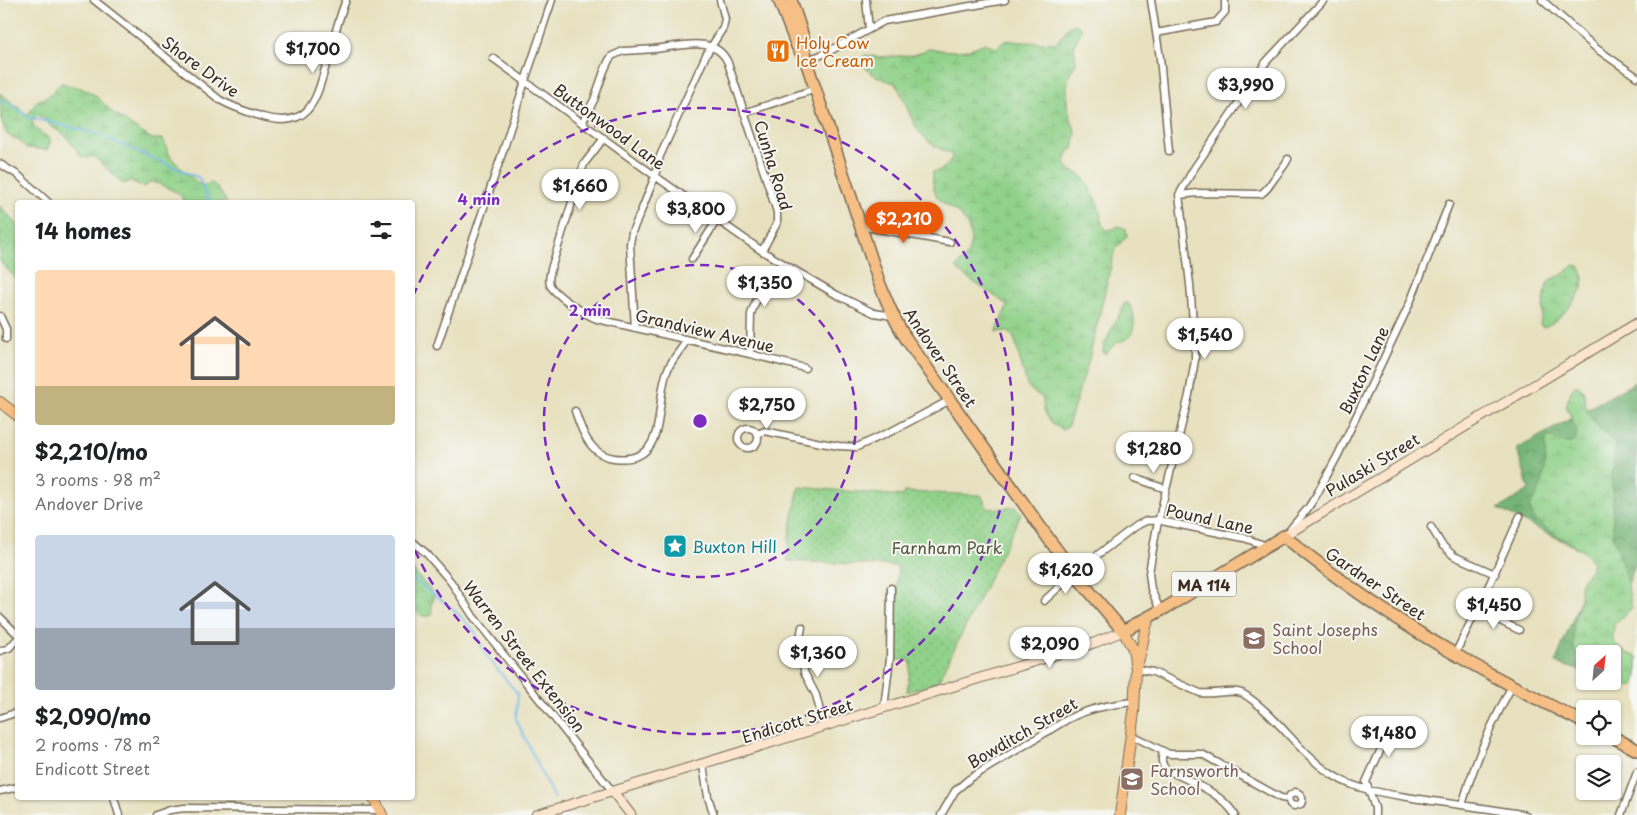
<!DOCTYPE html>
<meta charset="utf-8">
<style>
:root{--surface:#fff;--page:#f6f6f6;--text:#202124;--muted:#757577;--accent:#ea580c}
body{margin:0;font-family:"Playpen Sans",sans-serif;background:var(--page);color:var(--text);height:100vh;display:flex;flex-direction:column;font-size:19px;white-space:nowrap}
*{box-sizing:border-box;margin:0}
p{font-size:16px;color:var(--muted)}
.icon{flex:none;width:28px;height:28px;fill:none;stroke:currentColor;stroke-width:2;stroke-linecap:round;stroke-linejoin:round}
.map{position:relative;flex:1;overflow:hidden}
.details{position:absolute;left:15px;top:200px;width:400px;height:600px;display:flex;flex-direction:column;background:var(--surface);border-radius:5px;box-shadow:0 1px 4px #0004}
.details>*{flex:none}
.needle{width:32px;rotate:27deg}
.fabs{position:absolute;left:1576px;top:645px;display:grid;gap:10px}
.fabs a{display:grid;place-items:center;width:45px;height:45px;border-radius:5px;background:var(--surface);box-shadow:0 1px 4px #0004;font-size:25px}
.price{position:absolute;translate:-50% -42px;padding:0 11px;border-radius:18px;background:#fff;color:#222;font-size:16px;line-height:32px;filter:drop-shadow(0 1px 2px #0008)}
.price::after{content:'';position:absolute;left:50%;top:30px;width:15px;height:11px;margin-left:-8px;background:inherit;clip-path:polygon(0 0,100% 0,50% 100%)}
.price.selected{background:var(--accent);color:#fff}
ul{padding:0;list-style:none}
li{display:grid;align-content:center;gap:10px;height:265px;padding:0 20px}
li span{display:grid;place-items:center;height:155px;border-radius:5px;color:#555}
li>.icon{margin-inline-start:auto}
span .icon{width:90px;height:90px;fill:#fffc;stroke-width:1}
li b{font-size:21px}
h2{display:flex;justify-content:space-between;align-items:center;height:60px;padding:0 20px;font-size:21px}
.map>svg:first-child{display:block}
.forest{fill:url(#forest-crowns);stroke:#586f4a}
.wetland{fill:url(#wetland-marsh);stroke:#667e54}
.park{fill:url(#park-dots);stroke:#667e54}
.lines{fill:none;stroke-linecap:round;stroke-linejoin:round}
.stream{stroke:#71b9e9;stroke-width:2}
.street-casing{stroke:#776a56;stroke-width:9}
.secondary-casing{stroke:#776a56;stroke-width:11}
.primary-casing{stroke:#776a56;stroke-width:12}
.highway-casing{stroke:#776a56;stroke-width:14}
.street{stroke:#fff;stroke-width:6}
.secondary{stroke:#fbe5cf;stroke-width:9}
.primary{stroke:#f5bf86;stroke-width:10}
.highway{stroke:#f5bf86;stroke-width:11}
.ring{fill:none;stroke:#7b2cbf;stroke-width:2.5;stroke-dasharray:9 6}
.labels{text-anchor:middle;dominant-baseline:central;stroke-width:4;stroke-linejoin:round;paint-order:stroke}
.shield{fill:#f6f6f2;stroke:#73675e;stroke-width:1}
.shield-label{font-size:15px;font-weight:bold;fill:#3b2a1e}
.food-label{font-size:16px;fill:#c56008;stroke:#f6f6f2;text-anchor:start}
.street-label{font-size:16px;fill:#3b2a1e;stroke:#f6f6f2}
.culture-label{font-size:16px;fill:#0d838f;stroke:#f6f6f2;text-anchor:start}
.park-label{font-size:16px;fill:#505439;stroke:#f6f6f2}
.education-label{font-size:16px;fill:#785e54;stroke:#f6f6f2;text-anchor:start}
.centre{fill:#7b2cbf;stroke:#f6f6f2;stroke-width:2.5}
.ring-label{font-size:15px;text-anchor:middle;font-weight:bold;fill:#7b2cbf;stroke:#f6f6f2;stroke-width:4;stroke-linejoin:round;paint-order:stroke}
</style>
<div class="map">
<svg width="1637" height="815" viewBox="0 0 1637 815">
<defs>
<pattern id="forest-crowns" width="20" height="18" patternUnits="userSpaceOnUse" patternTransform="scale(1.25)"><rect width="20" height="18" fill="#74b476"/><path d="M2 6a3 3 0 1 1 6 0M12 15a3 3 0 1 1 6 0" fill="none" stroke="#609360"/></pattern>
<pattern id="wetland-marsh" width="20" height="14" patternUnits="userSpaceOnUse" patternTransform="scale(1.25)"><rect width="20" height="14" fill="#91d28a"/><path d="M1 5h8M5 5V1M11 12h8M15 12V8" fill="none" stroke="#7eb477"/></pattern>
<pattern id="park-dots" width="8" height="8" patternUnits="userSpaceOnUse" patternTransform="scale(1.25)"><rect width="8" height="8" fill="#91d28a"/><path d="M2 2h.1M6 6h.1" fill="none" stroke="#7eb477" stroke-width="1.8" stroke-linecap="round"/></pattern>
</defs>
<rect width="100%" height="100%" fill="#f6f6f2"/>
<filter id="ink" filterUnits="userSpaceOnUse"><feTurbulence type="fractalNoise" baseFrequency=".02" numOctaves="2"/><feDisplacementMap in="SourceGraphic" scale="10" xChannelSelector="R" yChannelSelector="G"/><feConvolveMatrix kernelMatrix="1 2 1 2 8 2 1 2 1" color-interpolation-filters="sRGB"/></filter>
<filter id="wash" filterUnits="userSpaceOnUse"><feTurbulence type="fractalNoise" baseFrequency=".0096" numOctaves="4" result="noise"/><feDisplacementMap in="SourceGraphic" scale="20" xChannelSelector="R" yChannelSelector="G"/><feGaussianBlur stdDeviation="1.12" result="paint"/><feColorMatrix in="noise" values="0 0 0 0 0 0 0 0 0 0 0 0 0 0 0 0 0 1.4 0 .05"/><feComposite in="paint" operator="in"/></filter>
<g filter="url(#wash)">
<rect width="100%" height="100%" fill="#e7e1bf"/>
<path class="forest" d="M1637,381V561L1600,654H1585V672L1555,663L1597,558L1498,509L1529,490L1517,449Z"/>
<path class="wetland" d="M1074,24L1080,27L1082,30L1074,45L1076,63L1070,73L1067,85V105L1076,134L1073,149L1068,152L1065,163C1070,174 1077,171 1083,177C1085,179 1097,201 1098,205C1102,214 1098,223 1107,230L1113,229L1118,226L1126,229L1127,236L1115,249L1088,363L1068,426L1064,430C1049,424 1042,413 1043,398L1032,391L1027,385L1014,338L1009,331L996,332L1008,305L963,275L956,268C959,261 966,261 969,250C974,233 967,220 954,210C949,206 942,203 938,198C933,191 932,180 933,172C943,170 951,165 952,154C942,150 933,146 925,138C912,128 905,98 895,83C878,78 870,75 859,60L865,55L878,57L914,55L928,49L954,51L968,50L985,43L996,48L1006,40L1020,42L1055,43C1065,36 1063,29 1074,24Z
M61,83L81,88L95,95L112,112L144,134L152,139H163C166,145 167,152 171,157C173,161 200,186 203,187L210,182L216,186L227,202H184C181,190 162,187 152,181L144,187L130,181L124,184C112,176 104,163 92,156L88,158L82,157L64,134L51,127L44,118L37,115L32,120C33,131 44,133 51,140L47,150L26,148L18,139C0,140 0,108 0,93L28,115L37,101L47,97Z
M1575,265L1579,266C1583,273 1585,281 1582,288C1577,300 1556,324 1544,327L1540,325L1547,284L1551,279L1560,276Z
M1125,303L1129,304C1135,313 1137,330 1128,338C1124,341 1118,341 1114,345C1111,348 1109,351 1106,354L1103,352L1104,345Z
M1576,385L1583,390C1585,396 1585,403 1587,410C1590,420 1607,438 1616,443L1612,476L1613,535L1626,575L1632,608L1614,624L1613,641L1626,653L1637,656V678L1633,686C1618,688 1603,692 1590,681H1612V654H1585V677C1575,668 1572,638 1574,625C1575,616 1579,607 1580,598C1581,594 1580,590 1580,586C1582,577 1591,572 1593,563C1579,539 1535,532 1529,507C1546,487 1545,462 1546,438L1549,436C1557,440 1567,447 1576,441L1577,431L1566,406L1572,389Z
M413,569C418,581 433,586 434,600L431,604L432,613L430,616C423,618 418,613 413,609Z"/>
<path class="park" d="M0,206L17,224V280L0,261Z
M799,487L904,496V492L981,495L988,509L1016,507L1021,514L938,682L907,692L911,661L893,659L898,566L788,561L789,536Z"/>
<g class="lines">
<path class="stream" d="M0,100L9,103L28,117L94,133L199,178L208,200L212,202
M412,578L452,608L474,630L487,657L518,694L516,719L554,799"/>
</g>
</g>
<g filter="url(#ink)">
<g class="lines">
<g class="street-casing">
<path id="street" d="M94,0L220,100C234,108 248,112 263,117C311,130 316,99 327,62C333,41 338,20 346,0
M866,0L869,29
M1151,0L1160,58L1169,151
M1542,0L1597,49L1637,77
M1156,33L1216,22L1225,12V0
M493,58L655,176L762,251L837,295L874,313L893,316
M806,61L826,53L884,21L1005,0
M744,113L815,89
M582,123L594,100L604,71L609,60L612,56L623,51C636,50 649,50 662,48C684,45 717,36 728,63L777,212V223L762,251
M604,138L584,164L551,269C550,274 548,280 550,285C555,295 586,315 597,319L750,354L805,368
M0,164L18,175L48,202
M1179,195L1198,193L1261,194C1270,188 1270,183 1277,175C1281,169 1285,166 1288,159
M861,226L950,242
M692,259L717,220
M0,316L6,329V339
M635,328L630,244L632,232L642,209L655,176L660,156L706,55L723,28L725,19L720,0
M437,346L504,148L525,81L552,0
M750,354L751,314L755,303L782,263
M575,411C582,432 590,455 614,458C671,465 653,403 668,369C672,359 681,350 687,340
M738 438a10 10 0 1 1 20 0a10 10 0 1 1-20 0Z
M757,434L765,431L816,442L839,446L857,447L892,431L950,400
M1135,478L1166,489
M1431,527L1442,545L1454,556L1495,574
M1288,532L1308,508L1317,494L1338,455L1409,305L1449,204
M412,541L427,554L451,582L473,616L613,792
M1044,601L1074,573L1134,527L1146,521L1159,520L1166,522L1244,538L1267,546
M1160,610L1151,589L1149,573L1156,531L1189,395L1195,360V347L1190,284L1179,195L1193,170L1266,62L1324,0
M1477,610L1519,630
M0,617L18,635
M802,627L800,638L804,672L816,695L824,727
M0,651L9,648L18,638
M1455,654L1490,583L1520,516
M1136,669L1153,672L1200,693C1214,695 1229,689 1242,693C1278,715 1300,756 1336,777C1356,790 1389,794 1413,798C1450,804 1489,808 1526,815
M884,708L890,658L891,588
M0,718L18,712
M1131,735L1169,754H1202L1281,798L1288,799L1290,804L1294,806L1301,804C1304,798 1301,793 1295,792L1290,795L1288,799
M1163,751C1162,758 1160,763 1166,769C1190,782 1220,791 1235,815
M703,765L708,797L714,815
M0,791L18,787
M114,798L119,815
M1462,805C1474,764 1491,724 1512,686
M156,815L170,810L184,808L379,810
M941,815L955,791L969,779L1068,719C1089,708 1111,704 1135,702
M1375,815V808L1366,782L1390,729
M1621,815L1637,772"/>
</g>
<g class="secondary-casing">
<path id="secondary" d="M1284,536L1637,323
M613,792L631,815
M536,815L1094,643L1123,631"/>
</g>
<g class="primary-casing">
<path id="primary" d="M0,402L18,416
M1136,666C1145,649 1141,632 1151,615
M374,798L382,815
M1120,815L1134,712L1136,669L1133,649L1123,631"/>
</g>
<g class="highway-casing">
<path id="highway" d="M779,0L797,46L806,61L879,282C887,302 895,322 907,340L1051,542L1074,573L1123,631L1167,607L1284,536C1339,581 1398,622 1460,657C1501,681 1543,702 1585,723
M791,0L803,37L806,57
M1611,736L1637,750"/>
</g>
<use href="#street" class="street"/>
<use href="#secondary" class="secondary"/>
<use href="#primary" class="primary"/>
<use href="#highway" class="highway"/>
</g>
</g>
<g class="ring">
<circle cx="700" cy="421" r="156"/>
<path d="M413 296A313 313 0 1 1 413 546"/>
</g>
<defs>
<g id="restaurant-square" transform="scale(1.25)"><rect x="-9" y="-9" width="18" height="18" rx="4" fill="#e8710a" stroke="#f6f6f2"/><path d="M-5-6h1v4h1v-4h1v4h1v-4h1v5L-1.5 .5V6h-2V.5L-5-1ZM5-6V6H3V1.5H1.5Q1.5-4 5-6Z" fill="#fff"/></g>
<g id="sight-square" transform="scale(1.25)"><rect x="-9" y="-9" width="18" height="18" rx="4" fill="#0f9aa8" stroke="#f6f6f2"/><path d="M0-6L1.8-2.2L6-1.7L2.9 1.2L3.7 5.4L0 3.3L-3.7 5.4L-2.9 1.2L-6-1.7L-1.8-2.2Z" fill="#fff"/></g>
<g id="school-square" transform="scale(1.25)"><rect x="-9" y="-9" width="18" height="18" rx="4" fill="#8d6e63" stroke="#f6f6f2"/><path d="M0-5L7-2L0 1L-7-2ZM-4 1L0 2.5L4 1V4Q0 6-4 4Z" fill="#fff"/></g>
</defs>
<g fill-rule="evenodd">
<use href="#restaurant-square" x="778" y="51"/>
<use href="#sight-square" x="675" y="546"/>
<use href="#school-square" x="1254" y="638"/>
<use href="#school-square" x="1132" y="779"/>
</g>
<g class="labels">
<rect class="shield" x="1171.5" y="571.5" width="65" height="25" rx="4"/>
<g class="shield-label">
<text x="1204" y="584">MA 114</text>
</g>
<g class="food-label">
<text x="796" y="42">Holy Cow<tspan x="796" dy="18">Ice Cream</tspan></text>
</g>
<g class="street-label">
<text transform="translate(201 66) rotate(36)">Shore Drive</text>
<text transform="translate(610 126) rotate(36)">Buttonwood Lane</text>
<text transform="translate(774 165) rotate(73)">Cunha Road</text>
<text transform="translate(705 330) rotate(13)">Grandview Avenue</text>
<text transform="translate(941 357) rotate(56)">Andover Street</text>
<text transform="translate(1363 370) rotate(-65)">Buxton Lane</text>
<text transform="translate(1372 464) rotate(-31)">Pulaski Street</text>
<text transform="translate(1210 518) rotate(12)">Pound Lane</text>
<text transform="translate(1376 583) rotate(34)">Gardner Street</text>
<text transform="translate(525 656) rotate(52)">Warren Street Extension</text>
<text transform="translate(797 720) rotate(-17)">Endicott Street</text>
<text transform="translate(1022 732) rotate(-30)">Bowditch Street</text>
</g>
<g class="culture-label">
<text x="692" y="546">Buxton Hill</text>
</g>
<g class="park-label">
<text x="947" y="547">Farnham Park</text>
</g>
<g class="education-label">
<text x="1272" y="629">Saint Josephs<tspan x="1272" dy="18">School</tspan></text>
<text x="1150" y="770">Farnsworth<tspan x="1150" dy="18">School</tspan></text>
</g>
</g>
<circle cx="700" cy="421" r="8" class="centre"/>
<g class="ring-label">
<text x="479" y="205">4 min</text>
<text x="590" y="316">2 min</text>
</g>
</svg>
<div class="fabs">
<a><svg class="needle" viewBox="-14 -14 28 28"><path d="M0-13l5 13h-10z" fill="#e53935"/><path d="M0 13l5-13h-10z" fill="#757577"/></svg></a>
<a><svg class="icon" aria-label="locate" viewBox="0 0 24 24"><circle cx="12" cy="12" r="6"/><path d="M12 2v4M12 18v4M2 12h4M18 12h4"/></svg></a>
<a><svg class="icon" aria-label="layers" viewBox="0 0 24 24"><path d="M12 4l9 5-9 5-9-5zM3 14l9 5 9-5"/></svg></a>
</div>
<b class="price" style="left:313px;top:74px">$1,700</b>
<b class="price" style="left:1246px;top:110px">$3,990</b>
<b class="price" style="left:580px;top:211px">$1,660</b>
<b class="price" style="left:696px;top:234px">$3,800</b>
<b class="price selected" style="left:904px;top:244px">$2,210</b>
<b class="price" style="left:765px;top:308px">$1,350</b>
<b class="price" style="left:1205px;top:360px">$1,540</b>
<b class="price" style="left:767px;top:430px">$2,750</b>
<b class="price" style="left:1154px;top:474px">$1,280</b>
<b class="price" style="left:1066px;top:595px">$1,620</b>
<b class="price" style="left:1494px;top:630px">$1,450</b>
<b class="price" style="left:1050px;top:669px">$2,090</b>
<b class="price" style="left:818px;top:678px">$1,360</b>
<b class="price" style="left:1389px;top:758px">$1,480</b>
<section class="details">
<h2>14 homes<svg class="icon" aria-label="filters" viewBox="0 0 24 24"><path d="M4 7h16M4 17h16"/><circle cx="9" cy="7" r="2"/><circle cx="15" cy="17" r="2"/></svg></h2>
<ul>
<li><span style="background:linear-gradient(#ffd9b3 75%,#c2b280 0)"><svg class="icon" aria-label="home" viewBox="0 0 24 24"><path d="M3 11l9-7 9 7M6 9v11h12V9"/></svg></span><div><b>$2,210/mo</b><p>3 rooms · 98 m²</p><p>Andover Drive</p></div></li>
<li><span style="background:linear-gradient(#c9d6e8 60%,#9aa5b1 0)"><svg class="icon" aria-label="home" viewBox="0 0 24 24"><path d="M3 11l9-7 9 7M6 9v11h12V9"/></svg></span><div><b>$2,090/mo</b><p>2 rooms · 78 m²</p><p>Endicott Street</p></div></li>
</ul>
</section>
</div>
